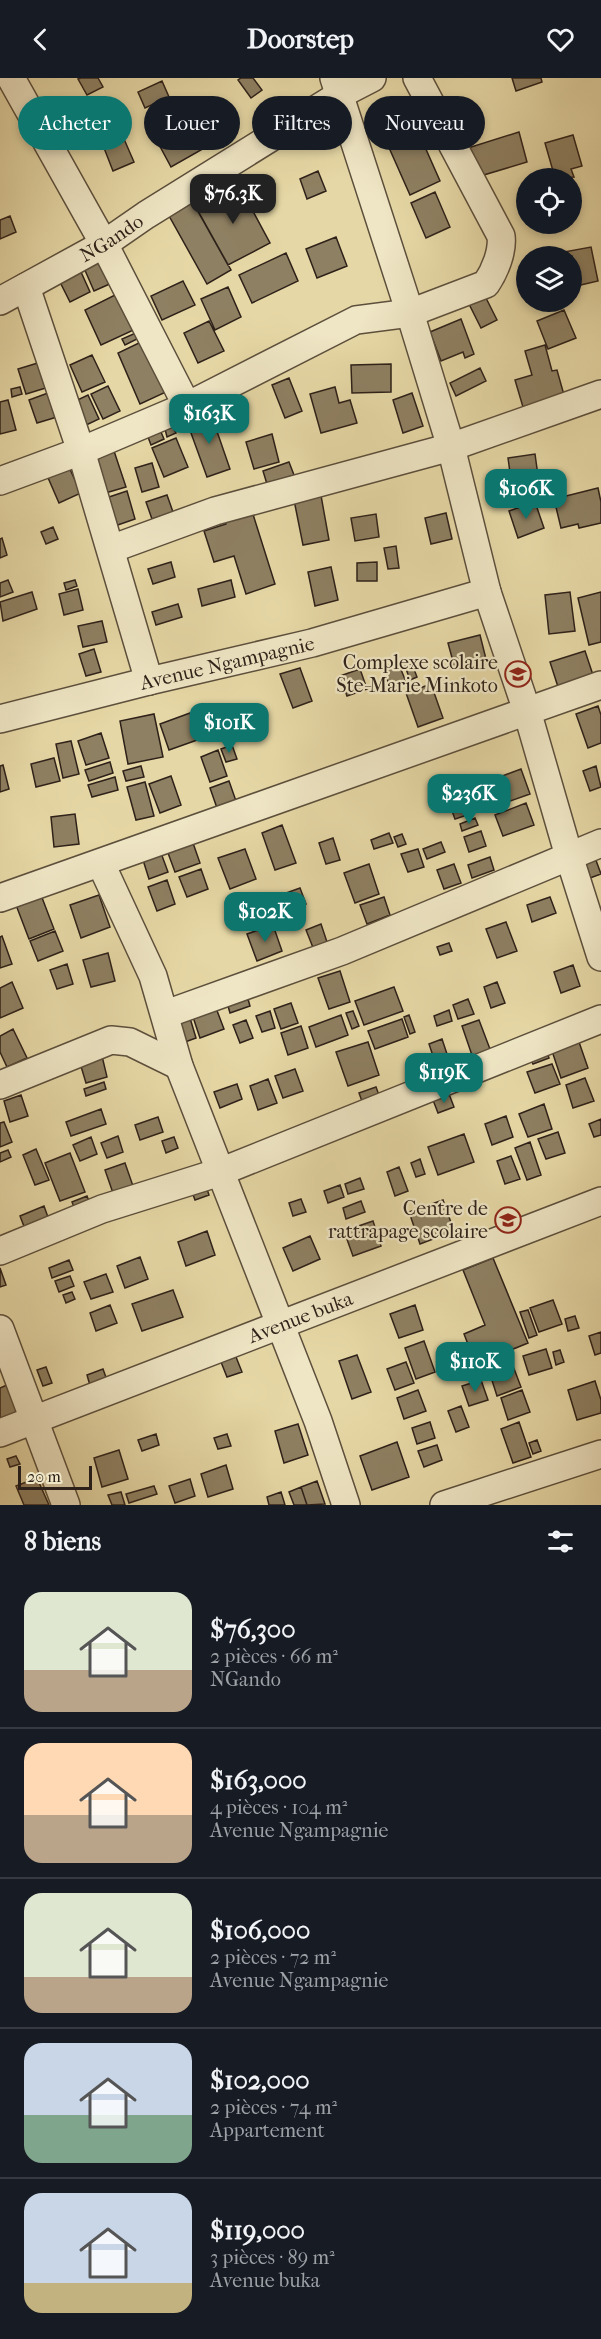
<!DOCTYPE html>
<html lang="fr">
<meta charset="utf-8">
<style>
:root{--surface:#171b24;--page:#20242c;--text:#f1f3f6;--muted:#9ea1a6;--line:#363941;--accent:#0f766e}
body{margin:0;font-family:"IM FELL French Canon",serif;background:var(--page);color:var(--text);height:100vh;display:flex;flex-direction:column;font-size:22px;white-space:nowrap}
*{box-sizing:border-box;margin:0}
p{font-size:20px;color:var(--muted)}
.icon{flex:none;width:33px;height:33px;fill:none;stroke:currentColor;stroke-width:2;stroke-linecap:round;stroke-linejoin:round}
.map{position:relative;height:1427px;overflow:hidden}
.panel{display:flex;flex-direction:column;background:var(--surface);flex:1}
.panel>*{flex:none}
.banner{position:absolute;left:18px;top:18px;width:566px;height:54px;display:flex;gap:12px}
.controls{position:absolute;left:516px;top:90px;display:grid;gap:12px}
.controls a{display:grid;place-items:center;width:66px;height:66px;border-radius:50%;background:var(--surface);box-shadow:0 3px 9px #0003;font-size:30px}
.scale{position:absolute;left:18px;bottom:15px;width:74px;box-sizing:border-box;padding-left:6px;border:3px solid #2e2119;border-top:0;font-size:16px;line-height:21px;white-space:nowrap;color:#2e2119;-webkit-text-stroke:4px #efe6c5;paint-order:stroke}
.price{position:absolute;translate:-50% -51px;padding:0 14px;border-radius:12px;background:var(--accent);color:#fff;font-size:20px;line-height:39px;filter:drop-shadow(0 2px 3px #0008)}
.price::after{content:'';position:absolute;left:50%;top:36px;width:18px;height:14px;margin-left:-9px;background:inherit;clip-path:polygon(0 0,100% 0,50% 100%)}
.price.on{background:#222;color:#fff}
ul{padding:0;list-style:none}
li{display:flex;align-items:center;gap:18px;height:150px;padding:0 24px}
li+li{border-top:2px solid var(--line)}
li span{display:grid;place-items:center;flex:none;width:168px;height:120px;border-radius:18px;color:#555}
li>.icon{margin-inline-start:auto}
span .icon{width:72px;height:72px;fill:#fffc;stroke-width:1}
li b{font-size:26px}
h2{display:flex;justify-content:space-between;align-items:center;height:72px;padding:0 24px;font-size:26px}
.tag{padding:0 21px;border-radius:27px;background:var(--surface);box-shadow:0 3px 9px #0003;font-size:21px;line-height:54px}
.tag.on{background:var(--accent);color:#fff}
header{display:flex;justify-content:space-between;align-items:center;height:78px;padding:0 24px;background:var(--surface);font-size:27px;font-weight:800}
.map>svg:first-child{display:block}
.building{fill:#8e8062;stroke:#2e2119;stroke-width:1.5}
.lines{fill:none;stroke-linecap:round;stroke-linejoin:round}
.minor-casing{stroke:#5c4f3c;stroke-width:30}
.minor{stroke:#efe6c5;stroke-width:27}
.labels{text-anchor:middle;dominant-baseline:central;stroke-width:4.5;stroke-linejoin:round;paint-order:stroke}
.street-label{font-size:20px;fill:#2e2119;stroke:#efe6c5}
.poi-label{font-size:20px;fill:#2e2119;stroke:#efe6c5;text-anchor:end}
</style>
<header><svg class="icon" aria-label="back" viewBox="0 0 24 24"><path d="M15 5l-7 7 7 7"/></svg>Doorstep<svg class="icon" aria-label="heart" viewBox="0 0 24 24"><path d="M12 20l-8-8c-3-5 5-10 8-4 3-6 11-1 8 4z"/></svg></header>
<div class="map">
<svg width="601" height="1427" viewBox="0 0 601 1427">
<rect width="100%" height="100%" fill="#e6d8a6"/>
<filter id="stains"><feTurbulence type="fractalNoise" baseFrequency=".00333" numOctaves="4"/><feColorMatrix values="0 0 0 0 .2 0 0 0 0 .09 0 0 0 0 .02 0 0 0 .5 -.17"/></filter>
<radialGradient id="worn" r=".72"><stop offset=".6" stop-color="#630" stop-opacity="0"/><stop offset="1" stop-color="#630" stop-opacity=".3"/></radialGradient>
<path class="building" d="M81,0H98L103,9L87,17L78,1Z
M241,0H253L262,12L251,20L238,2Z
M512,0H541L542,4L516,13Z
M162,3L169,19L145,30L138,14Z
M457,21L464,38L447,45L439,28Z
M191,22L215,64L171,89L148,46Z
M409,33L440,103L410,117L379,47Z
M519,54L527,84L477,99L468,70Z
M573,57L582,88L571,91L574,99L555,100L545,65Z
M124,61L134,84L113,93L104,70Z
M318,93L326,113L307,121L300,101Z
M239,107L270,165L228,187L196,130Z
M435,114L450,149L426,160L411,125Z
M192,122L231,192L207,206L168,136Z
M10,138L16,154L0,161V142Z
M336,159L347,188L317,200L306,171Z
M591,169L598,203L572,209V178H554L553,176Z
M286,175L298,203L252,225L239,197Z
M104,181L114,204L94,213L84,190Z
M81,194L90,214L70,224L60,204Z
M183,203L195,227L162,242L151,218Z
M228,209L241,239L215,252L201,221Z
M121,214L138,250L101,267L85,232Z
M485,218L497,242L481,250L469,226Z
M564,232L576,260L548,271L537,243Z
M461,241L474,276L465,280L463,274L441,283L430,254Z
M209,243L224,273L198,285L184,255Z
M138,254L141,259L125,267L122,261Z
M143,263L166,314L140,326L118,275Z
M545,267L552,293L557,292L564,317L523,329L515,302L532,297L525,273Z
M92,277L105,304L82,314L70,287Z
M41,284L49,309L26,316L18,291Z
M391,286V314L352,315L351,287Z
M480,290L486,303L456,318L450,305Z
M289,300L302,333L285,340L272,307Z
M108,308L120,333L103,341L91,316Z
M20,309L22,316L12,319L11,311Z
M335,309L339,325L350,322L357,345L321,355L310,316Z
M48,315L57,339L37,345L29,322Z
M412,315L423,348L403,355L393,322Z
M88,317L99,341L82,349L71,325Z
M8,322L16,352L0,356V324Z
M211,336L230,391L207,399L187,344Z
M172,348L176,355L167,359L165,351Z
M161,354L164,361L151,367L148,359Z
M272,356L279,384L254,391L246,364Z
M176,360L188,389L164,399L152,370Z
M114,373L126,409L102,416L90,380Z
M535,376L539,405L512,409L508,380Z
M289,384L294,397L267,406L263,393Z
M67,385L81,415L59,425L46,395Z
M152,385L159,409L142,414L135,390Z
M598,410L601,424V445L579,450L578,446L561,450L554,421Z
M320,412L329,462L303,467L293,417Z
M127,413L135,441L109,450L100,422Z
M167,417L173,434L152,441L146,424Z
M535,424L544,450L518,460L509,433Z
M251,430L275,506L246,516L234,478L214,484L204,453L226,446L224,439Z
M446,435L452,461L431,466L425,440Z
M376,436L379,459L355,463L351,440Z
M53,449L58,461L46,466L41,454Z
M2,460L7,477L0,480V461Z
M396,468L399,490L388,491L384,470Z
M171,484L175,499L153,506L148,491Z
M377,484V503H357V485Z
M331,489L338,522L315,528L308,494Z
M8,502L13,514L0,519V505Z
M75,502L77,508L66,512L64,505Z
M231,502L235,519L202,528L198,511Z
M78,511L83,532L64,537L59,516Z
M32,514L37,531L3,543L0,524Z
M570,514L575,553L549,556L545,517Z
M601,514V564L589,567L578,520Z
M178,526L182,539L156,547L152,534Z
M102,543L107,564L83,569L78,548Z
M480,557L487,585L479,587L478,581L454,587L448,565Z
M94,571L101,594L86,598L79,576Z
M585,573L594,600L559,612L550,584Z
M398,584L406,604L390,610L383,589Z
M412,586L417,599L410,602L405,588Z
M300,590L312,623L293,630L280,596Z
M360,591L367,611L347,618L340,598Z
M431,606L443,640L418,649L406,615Z
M598,628L601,637V665L588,670L576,636Z
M190,635L200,661L169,672L160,646Z
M154,636L163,679L128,686L120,643Z
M101,655L109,680L86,687L78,663Z
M71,663L79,696L63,700L56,666Z
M232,667L237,681L226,684L221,671Z
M218,672L227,698L210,704L201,679Z
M54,680L60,703L36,709L31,686Z
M110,684L113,695L89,703L85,692Z
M3,687L9,711L0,714V688Z
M141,688L144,699L126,703L123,693Z
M596,688L601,709L590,713L583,693Z
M521,691L530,716L496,728L486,704Z
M171,698L181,727L160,735L149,706Z
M115,699L118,712L92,719L88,707Z
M229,703L236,723L217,730L210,710Z
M145,704L154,738L136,742L127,709Z
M463,717L470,736L455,741L448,722Z
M526,725L534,747L503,758L495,737Z
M75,736L79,766L54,769L51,739Z
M475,740L478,747L462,753L460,746Z
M282,747L296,785L275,792L262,755Z
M481,753L486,768L469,774L464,759Z
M389,755L393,765L374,771L371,762Z
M402,756L406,766L398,769L394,759Z
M333,760L340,782L326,786L319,765Z
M441,764L445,774L427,781L423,771Z
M193,765L200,785L175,794L168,775Z
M245,771L256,801L230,811L218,780Z
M418,771L424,789L408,794L401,776Z
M161,775L168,794L149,801L143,782Z
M594,777L601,796L590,800L583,782Z
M490,779L494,792L472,800L468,787Z
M369,786L379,816L355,825L344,795Z
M454,786L461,805L444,811L437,792Z
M201,791L208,811L187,819L179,799Z
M167,802L175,826L157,833L148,809Z
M300,810L306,826L283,834L278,818Z
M261,816L268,835L243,844L236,825Z
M41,817L54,851L29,861L16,827Z
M99,817L110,849L81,860L70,827Z
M384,819L390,837L367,846L360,827Z
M550,819L556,835L532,844L527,827Z
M506,844L517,873L497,880L486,851Z
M321,846L328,867L314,872L306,852Z
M273,847L282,873L257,883L247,856Z
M55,853L63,873L38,883L30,863Z
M2,858L12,886L0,890V859Z
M449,865L452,873L440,877L437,869Z
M108,875L115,903L91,909L83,882Z
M67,886L73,906L57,911L50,892Z
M573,887L580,908L561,915L554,894Z
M340,893L350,924L329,931L318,900Z
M12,904L23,930L0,940V910Z
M497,904L505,925L491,930L484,909Z
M394,909L403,933L364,947L355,923Z
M248,921L250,928L230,935L228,928Z
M468,921L474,936L458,941L453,927Z
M291,925L298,945L281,951L274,931Z
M216,930L224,951L200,960L193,939Z
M449,932L452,943L437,948L434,938Z
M270,933L275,950L262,954L256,938Z
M353,933L359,948L352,951L346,935Z
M341,937L348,957L316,969L309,949Z
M409,937L415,954L410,956L404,939Z
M190,940L196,960L185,964L179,945Z
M402,941L408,959L375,971L368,953Z
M246,942L253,960L240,965L233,947Z
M479,942L493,979L475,986L462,948Z
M301,948L308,970L288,977L281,955Z
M13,951L27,980L7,989L0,974V958Z
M442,961L447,976L434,981L429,966Z
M368,964L379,997L348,1008L336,974Z
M579,964L588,990L561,1000L552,973Z
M547,974L549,980L533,986L530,980Z
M102,978L107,999L86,1005L80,985Z
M450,981L456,995L444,999L439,985Z
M552,986L560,1006L535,1015L527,994Z
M295,991L303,1013L283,1020L275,998Z
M585,1000L594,1023L573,1030L566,1007Z
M268,1001L277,1025L258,1032L250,1008Z
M104,1004L106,1011L86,1018L84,1011Z
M237,1006L242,1021L220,1030L214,1014Z
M376,1009L380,1020L363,1026L359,1015Z
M449,1016L454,1029L438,1035L433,1022Z
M21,1017L28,1038L10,1044L4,1023Z
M544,1026L552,1051L528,1059L519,1036Z
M101,1031L106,1046L71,1058L66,1044Z
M506,1038L513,1059L492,1067L485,1046Z
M158,1039L163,1054L140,1062L135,1047Z
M601,1041V1057L594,1059L589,1046Z
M4,1044L12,1064L0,1069V1045Z
M558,1054L565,1075L546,1081L538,1061Z
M464,1056L474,1084L438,1097L428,1069Z
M118,1058L123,1074L107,1080L101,1065Z
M91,1059L97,1076L80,1083L73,1067Z
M174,1059L178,1070L166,1075L162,1063Z
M530,1064L541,1097L527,1102L515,1070Z
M36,1071L49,1102L35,1107L23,1077Z
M8,1072L11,1079L0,1084V1075Z
M70,1075L85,1114L60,1123L45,1085Z
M511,1078L520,1101L505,1106L497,1083Z
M420,1081L425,1096L416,1099L411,1085Z
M125,1085L133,1108L113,1115L105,1092Z
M399,1089L408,1113L395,1118L387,1094Z
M360,1100L364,1111L348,1116L345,1106Z
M340,1107L344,1119L328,1125L324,1113Z
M206,1108L209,1117L195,1122L192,1114Z
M87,1118L91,1128L76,1134L72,1124Z
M301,1121L306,1134L293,1138L289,1125Z
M443,1122L454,1153L420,1166L409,1134Z
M361,1123L365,1134L346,1141L343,1130Z
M44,1128L49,1142L25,1151L20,1138Z
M373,1143L381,1168L353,1178L344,1153Z
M207,1153L215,1177L186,1188L178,1164Z
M310,1158L320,1181L293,1193L283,1170Z
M140,1179L148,1201L125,1210L117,1188Z
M493,1180L528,1265L506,1274L508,1279L478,1292L464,1256L485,1247L463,1192Z
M69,1182L73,1192L52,1200L49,1190Z
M0,1190L6,1207L0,1209Z
M106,1196L113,1214L91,1221L84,1204Z
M70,1198L74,1208L59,1214L55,1203Z
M173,1212L183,1239L142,1253L132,1226Z
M72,1214L75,1221L66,1225L63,1217Z
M553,1222L562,1246L539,1254L530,1230Z
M110,1227L117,1245L96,1253L90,1235Z
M415,1227L423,1252L399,1260L390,1236Z
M528,1232L537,1257L529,1260L520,1234Z
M575,1238L579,1250L568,1253L565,1241Z
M601,1254V1275L595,1277L589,1258Z
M424,1263L435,1294L416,1301L405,1270Z
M546,1271L552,1290L529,1297L523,1278Z
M560,1272L564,1284L556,1287L553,1274Z
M357,1277L371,1314L352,1321L339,1283Z
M236,1279L242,1294L227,1299L221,1284Z
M406,1284L414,1305L395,1312L387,1291Z
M513,1288L521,1309L497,1318L490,1296Z
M46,1289L52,1305L43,1308L37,1292Z
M103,1291L108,1305L91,1311L87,1297Z
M481,1302L488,1322L469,1328L462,1308Z
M595,1303L601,1322V1335L577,1342L568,1312Z
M9,1306L19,1335L0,1342V1310Z
M418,1312L426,1333L404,1341L397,1320Z
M522,1312L530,1334L508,1342L501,1320Z
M461,1328L469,1349L456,1354L448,1333Z
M430,1344L435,1360L417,1366L412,1350Z
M519,1344L531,1379L513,1385L501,1351Z
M298,1346L308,1377L284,1385L275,1353Z
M156,1356L159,1367L142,1373L138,1362Z
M227,1356L231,1368L218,1371L214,1360Z
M537,1362L541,1373L533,1376L529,1365Z
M397,1364L409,1399L372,1412L360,1378Z
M437,1367L442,1382L424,1389L418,1373Z
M119,1372L128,1401L102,1409L94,1380Z
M16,1378L20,1386L10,1389L7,1381Z
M226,1387L233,1411L208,1419L201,1396Z
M37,1400L49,1427H24L16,1408Z
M190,1401L195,1418L175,1425L169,1408Z
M317,1403L325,1426L307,1427L301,1409Z
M154,1408L157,1416L129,1425L126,1416Z
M301,1409L307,1427H294L289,1414Z
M121,1414L125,1427H112L108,1417Z
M281,1414L285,1427H269L267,1419Z"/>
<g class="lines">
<g class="minor-casing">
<g id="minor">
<path d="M11,0L104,166L187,328"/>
<path d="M334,0L410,235L451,369L487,514L527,633L569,778L601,879"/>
<path d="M26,209L81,373L149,603"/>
<path id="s1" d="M0,223L104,166L146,137L341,16L372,0"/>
<path d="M0,403L81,373L187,328L356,242L410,235L486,206C495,193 503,173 501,158L417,0"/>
<path d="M111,471L215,433L451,369L601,316"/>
<path id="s2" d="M0,641L149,603L312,565L487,514"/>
<path d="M101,786L153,898L179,988L318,1343L346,1427"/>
<path d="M0,820L601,607"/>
<path d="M166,936L342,873L601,765"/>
<path d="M0,1007L111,962L130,964L179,988"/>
<path d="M0,1173L102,1131L220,1094L601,941"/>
<path d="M0,1251L66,1427"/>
<path id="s3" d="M0,1355L601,1123"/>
<path d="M444,1427L601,1376"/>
</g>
</g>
<use href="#minor" class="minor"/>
</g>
<defs>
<g id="school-ring" transform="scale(1.35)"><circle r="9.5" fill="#efe6c5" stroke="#8f2418" stroke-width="1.5"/><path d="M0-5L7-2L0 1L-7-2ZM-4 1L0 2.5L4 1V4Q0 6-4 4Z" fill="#8f2418"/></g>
</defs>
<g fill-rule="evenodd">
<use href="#school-ring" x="518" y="596"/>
<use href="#school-ring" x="508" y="1142"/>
</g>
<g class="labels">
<g class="street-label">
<text stroke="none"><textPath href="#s1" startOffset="128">NGando</textPath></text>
<text stroke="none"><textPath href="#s2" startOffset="234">Avenue Ngampagnie</textPath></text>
<text stroke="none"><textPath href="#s3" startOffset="322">Avenue buka</textPath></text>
</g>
<g class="poi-label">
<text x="498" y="584">Complexe scolaire<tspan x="498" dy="23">Ste-Marie Minkoto</tspan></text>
<text x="488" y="1130">Centre de<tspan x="488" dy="23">rattrapage scolaire</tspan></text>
</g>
</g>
<rect width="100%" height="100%" filter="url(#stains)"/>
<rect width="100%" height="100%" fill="url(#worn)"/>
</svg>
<div class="controls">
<a><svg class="icon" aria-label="locate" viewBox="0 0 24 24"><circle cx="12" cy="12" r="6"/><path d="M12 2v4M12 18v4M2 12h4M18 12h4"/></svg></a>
<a><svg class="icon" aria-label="layers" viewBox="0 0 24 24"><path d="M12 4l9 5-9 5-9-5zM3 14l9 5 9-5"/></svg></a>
</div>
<div class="scale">20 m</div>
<b class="price on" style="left:233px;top:147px">$76.3K</b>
<b class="price" style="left:209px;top:367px">$163K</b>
<b class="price" style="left:526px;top:442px">$106K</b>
<b class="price" style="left:229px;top:676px">$101K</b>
<b class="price" style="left:469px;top:747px">$236K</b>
<b class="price" style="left:265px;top:865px">$102K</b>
<b class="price" style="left:444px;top:1026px">$119K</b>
<b class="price" style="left:475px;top:1315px">$110K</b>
<div class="banner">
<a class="tag on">Acheter</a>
<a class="tag">Louer</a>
<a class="tag">Filtres</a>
<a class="tag">Nouveau</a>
</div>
</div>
<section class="panel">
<h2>8 biens<svg class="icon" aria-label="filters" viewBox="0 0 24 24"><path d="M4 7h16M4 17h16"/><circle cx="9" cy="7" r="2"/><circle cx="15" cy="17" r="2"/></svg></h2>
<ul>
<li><span style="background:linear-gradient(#dfe7d0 65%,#b9a48a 0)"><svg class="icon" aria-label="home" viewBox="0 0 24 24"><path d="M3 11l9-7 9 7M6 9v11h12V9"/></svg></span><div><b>$76,300</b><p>2 pièces · 66 m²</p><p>NGando</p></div></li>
<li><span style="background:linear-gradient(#ffd9b3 60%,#b9a48a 0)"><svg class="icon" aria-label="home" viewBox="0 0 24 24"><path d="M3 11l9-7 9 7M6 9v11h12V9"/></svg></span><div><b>$163,000</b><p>4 pièces · 104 m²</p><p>Avenue Ngampagnie</p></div></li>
<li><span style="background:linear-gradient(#dfe7d0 70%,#b9a48a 0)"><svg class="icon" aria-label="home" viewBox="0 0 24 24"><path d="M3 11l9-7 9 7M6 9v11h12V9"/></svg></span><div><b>$106,000</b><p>2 pièces · 72 m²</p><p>Avenue Ngampagnie</p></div></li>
<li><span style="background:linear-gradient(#c9d6e8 60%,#7fa58c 0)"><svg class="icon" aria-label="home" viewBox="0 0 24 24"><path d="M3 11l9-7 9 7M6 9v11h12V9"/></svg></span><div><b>$102,000</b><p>2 pièces · 74 m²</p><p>Appartement</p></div></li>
<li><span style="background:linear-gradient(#c9d6e8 75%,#c2b280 0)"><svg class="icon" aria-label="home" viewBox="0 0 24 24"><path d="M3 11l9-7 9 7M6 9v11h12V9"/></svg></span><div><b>$119,000</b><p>3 pièces · 89 m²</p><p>Avenue buka</p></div></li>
</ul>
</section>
